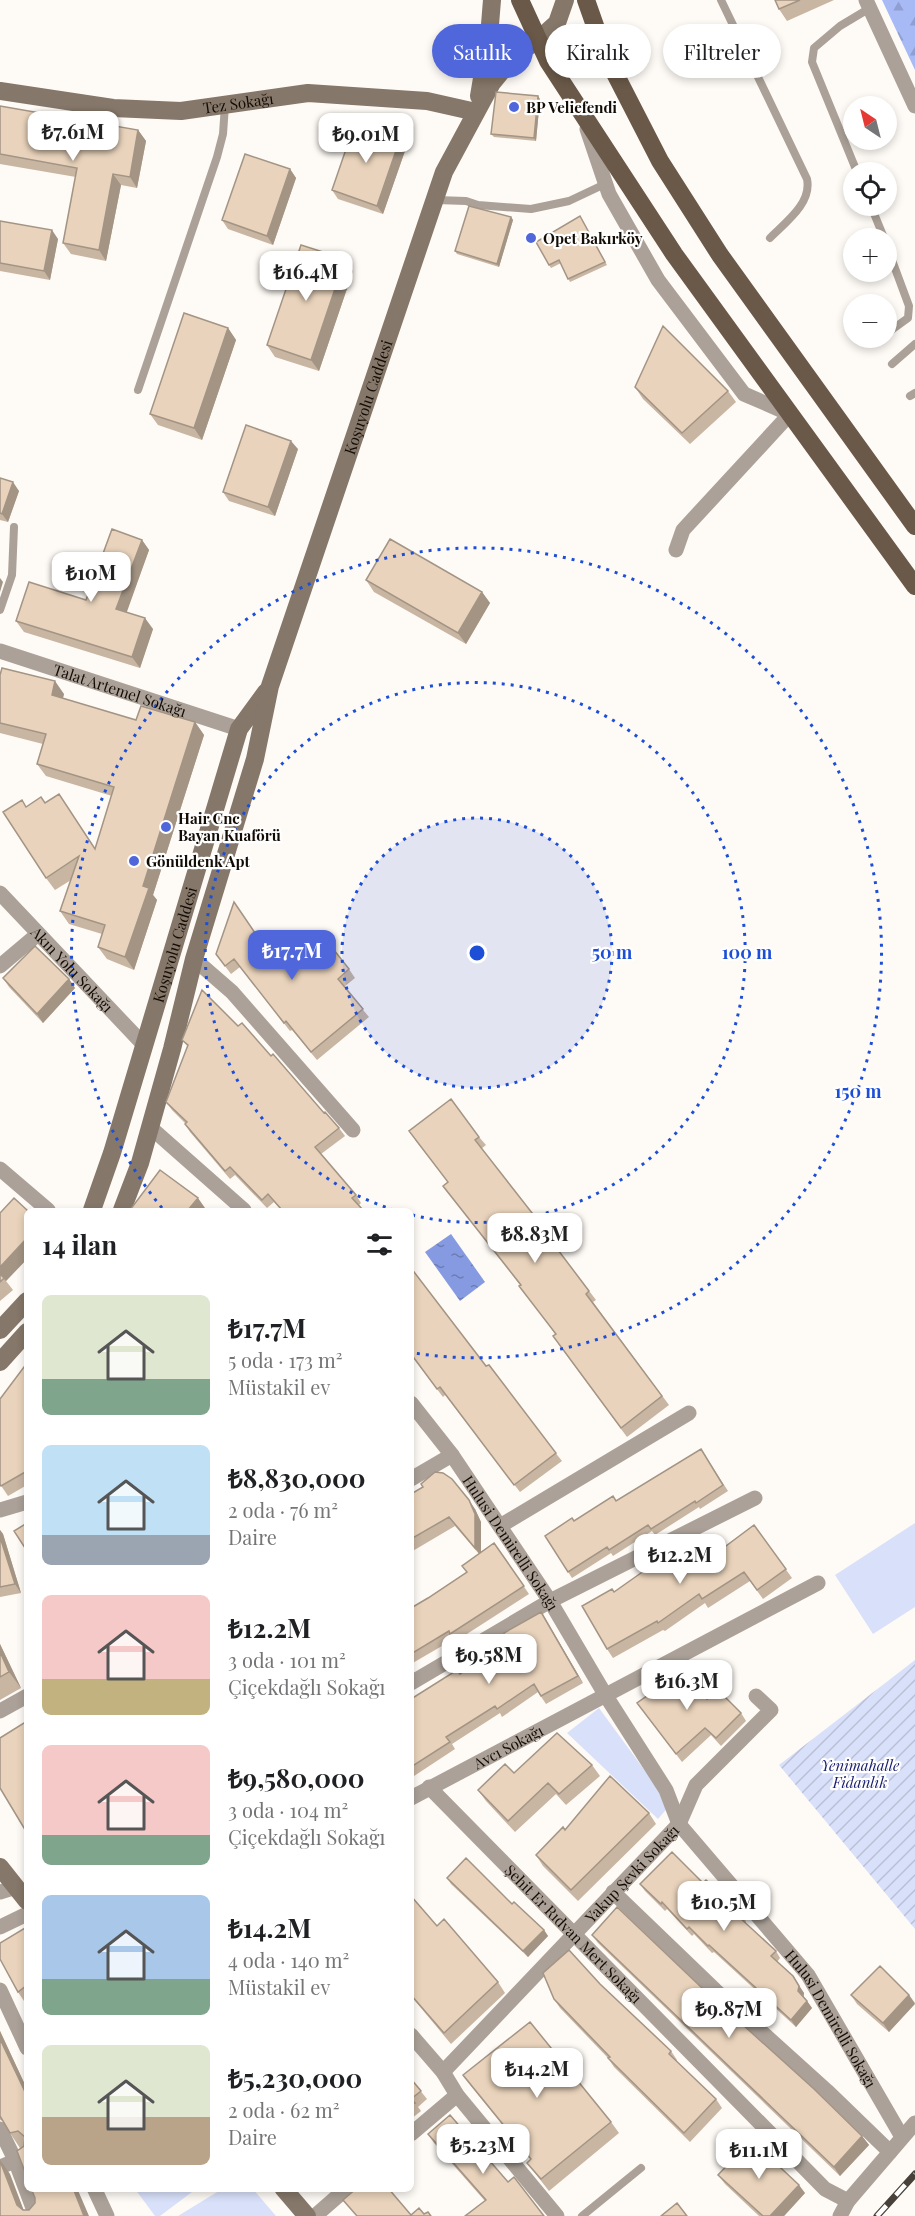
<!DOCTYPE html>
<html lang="tr">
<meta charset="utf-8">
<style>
:root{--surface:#fff;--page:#f6f6f6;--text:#202124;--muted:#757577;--accent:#5067dc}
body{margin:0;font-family:"Playfair Display",serif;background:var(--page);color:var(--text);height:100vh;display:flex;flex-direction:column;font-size:22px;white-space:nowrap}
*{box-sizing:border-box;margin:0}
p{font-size:20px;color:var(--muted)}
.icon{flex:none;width:33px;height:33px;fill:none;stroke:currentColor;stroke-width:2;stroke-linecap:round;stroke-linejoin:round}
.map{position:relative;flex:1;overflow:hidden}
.drawer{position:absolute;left:24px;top:1208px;width:390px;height:984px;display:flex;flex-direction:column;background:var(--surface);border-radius:9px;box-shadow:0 3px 9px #0003}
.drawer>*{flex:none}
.banner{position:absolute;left:432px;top:24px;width:393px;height:54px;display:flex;gap:12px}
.needle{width:39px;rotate:325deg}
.fabs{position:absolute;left:843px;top:96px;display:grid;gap:12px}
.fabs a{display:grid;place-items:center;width:54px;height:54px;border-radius:50%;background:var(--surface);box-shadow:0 3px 9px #0003;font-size:30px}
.price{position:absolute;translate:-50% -51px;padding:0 14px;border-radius:12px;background:#fff;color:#222;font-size:20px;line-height:39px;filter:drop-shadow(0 2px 3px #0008)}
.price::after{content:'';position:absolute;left:50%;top:36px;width:18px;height:14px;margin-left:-9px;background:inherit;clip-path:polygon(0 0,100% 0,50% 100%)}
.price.selected{background:var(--accent);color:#fff}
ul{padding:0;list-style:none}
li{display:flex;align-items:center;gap:18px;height:150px;padding:0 18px}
li span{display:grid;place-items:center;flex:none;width:168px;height:120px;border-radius:9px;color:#555}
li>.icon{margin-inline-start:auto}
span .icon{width:72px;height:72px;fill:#fffc;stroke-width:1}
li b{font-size:26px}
h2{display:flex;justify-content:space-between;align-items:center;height:72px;padding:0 18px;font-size:26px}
.pill{padding:0 21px;border-radius:27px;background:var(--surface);box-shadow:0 3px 9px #0003;font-size:21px;line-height:54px}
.pill.selected{background:var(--accent);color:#fff}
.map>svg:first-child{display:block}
.forest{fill:url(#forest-firs)}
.park{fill:#d9e1fa}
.garden{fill:url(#garden-furrows)}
.water{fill:url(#water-ripples)}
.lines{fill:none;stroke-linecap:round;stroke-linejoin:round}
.lane{stroke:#aba198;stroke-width:8}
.street{stroke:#aba198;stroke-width:15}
.secondary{stroke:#857769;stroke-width:18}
.primary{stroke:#6a5948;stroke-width:18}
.rail-casing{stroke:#47413a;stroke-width:7}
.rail{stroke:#fff;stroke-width:4.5;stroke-dasharray:14;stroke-linecap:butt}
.wall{fill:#c8b5a2}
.shaded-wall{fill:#a39484}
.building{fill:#e9d3bc;stroke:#a39484;stroke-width:1.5}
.ring{fill:none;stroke:#1d4ed8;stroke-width:3;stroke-dasharray:3 6}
.poi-dot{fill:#5067dc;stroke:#fff;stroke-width:2}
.labels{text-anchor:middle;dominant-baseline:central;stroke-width:4.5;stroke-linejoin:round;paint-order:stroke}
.street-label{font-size:15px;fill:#130c05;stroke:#fff}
.poi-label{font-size:15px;font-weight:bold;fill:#130c05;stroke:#fff;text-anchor:start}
.park-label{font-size:15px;font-style:italic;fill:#171d6e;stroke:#fff}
.centre{fill:#1d4ed8;stroke:#fff;stroke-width:3}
.ring-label{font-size:18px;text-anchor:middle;font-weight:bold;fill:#1d4ed8;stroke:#fff;stroke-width:4.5;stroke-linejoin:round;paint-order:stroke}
</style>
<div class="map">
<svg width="915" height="2216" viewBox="0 0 915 2216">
<defs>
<pattern id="forest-firs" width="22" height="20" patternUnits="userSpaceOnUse" patternTransform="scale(1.5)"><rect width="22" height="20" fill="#a8baf5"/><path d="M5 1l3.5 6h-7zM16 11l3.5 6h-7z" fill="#909fd1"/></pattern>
<pattern id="garden-furrows" width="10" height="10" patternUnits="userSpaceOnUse" patternTransform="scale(1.5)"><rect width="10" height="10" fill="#d9e1fa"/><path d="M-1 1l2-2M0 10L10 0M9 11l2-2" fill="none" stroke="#b9c0d5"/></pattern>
<pattern id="water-ripples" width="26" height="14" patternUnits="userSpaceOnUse" patternTransform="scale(1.5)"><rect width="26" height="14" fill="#859ae1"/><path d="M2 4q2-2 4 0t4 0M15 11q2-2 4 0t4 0" fill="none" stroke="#6c7cb4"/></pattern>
</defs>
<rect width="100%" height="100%" fill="#fefaf5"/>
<path class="forest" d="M882,0H915V70Z"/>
<path class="park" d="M915,1523V1607L873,1634L835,1575Z
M599,1708L670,1805L658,1819L567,1733Z
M135,2189H196L160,2216H155Z
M222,2189H253L276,2216H178Z"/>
<path class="garden" d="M915,1660V1929L779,1765Z"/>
<path class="water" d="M451,1234L485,1282L460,1301L425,1252Z"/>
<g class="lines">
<path class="lane" d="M721,0L807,179C812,203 786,222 770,238
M857,172L812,62L814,48L840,26L870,8
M436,200L466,201L478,205L531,209L569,201L605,184
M871,206L884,238
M886,244L909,306L908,318L890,331
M892,364L915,344
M138,390L217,157L223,134L225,105
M910,396L915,393
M0,610L12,575L14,527
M582,2216L641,2168"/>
<g class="street">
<path d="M866,0L915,106"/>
<path d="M587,129L609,194L658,280L744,394L790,414L683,530L676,550"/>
<path id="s1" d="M0,651L239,729"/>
<path id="s2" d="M0,893L144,1045"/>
<path d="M194,959L232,992L353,1130"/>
<path d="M0,966L38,934"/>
<path d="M150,1127L244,1210"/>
<path d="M0,1169L48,1210"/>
<path id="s3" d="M411,1403L452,1455L550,1601L606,1696L666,1790L679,1824L808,1975L902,2137"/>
<path d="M411,1479L452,1455"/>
<path d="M0,1510L27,1502"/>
<path d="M500,1526L689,1413"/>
<path d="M411,1683L550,1601L755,1498"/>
<path d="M0,1711L27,1696"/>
<path id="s4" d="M429,1787L825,2189L848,2201"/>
<path id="s5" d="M411,1798L818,1583"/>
<path d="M0,1892L16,1887"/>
<path d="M613,1892L715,1990L827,2091L890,2152"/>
<path d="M0,1927L27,1914"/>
<path d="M0,1990L27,2048"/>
<path d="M411,2035L443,2072L457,2095L557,2216"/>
<path id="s6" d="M443,2072L679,1824L696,1785L771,1710L756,1696"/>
<path d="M0,2129L15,2160L36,2216"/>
<path d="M411,2134L457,2095"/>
<path d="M0,2167L27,2156"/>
<path d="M94,2188L107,2216"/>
<path d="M315,2216L347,2188"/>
<path d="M840,2216L848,2201L915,2123"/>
</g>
<g class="secondary">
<path id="s7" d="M0,91L113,108L181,111L308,93L427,101L476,112"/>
<path d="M479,96L489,37L492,0"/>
<path id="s8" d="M92,1210L112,1153L239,729L266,692"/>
<path id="s9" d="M122,1210L140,1163L172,1049L194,959L255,759L270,686L444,172L492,83L515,55L537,41L557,23L565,0"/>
<path d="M0,1330L27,1301"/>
<path d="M0,1362L27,1332"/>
<path d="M0,1867L27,1901"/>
<path d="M283,2188L307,2216"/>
</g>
<path class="primary" d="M520,0L548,61L674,254L915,586
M586,0L605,54L660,161L720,255L915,526"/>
<g class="rail-casing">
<path id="rail" d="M877,2216L915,2174"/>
</g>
<use href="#rail" class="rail"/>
</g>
<path class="wall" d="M775,0H834L787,21L779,9Z
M540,99L536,141L494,137L491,134Z
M0,106L138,130L146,141L137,188L121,185L106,261L71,254L63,243L76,177L0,164Z
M400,139L406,148L383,214L338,199L332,190Z
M290,169L296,178L273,245L228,229L222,220Z
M511,217L513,220L499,267L457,254L455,251Z
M582,219L607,265L570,282L561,263L551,268L549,265Z
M0,221L58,239L50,280L0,271Z
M353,271L319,371L275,357L267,345Z
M228,328L236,340L202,440L158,425L150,414Z
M635,387L728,391L736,402L690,444L643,399Z
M298,449L275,516L229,501L223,492Z
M0,478L19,491L8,522L0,520Z
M142,540L149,550L126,612L153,629L140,668L24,632L16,621L86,600Z
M366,580L482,592L490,603L466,644L374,592Z
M0,675L64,694L63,698L136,720L195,722L204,735L153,895L157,900L134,970L107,959L98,947L102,934L69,924L60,911L71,880L55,890L46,878L27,807L45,803L95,848L112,796L46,776L37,764L43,744L0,733Z
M266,949L316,965L349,969L355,978L344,987L369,1017L317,1060L292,1030L290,1031L240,967L231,974L216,954Z
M3,978L69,979L75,988L43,1023L9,987Z
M238,1026L271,1056L324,1113L339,1128L345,1136L321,1154L356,1195L361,1203L359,1205L363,1210H281L274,1202L267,1208L235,1175L230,1179L190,1132L185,1124H186L172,1110L166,1102L188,1047L182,1040Z
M479,1137L486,1145L481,1149L554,1241L560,1250L559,1251L596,1300L593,1302L669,1405L627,1437L559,1345L555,1334L520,1285L450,1194L443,1186L448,1182L415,1140Z
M27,1210V1259L6,1281L13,1290L0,1301V1213Z
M411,1355L486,1366L562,1461L520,1492L445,1395L443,1397Z
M27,1363V1485L8,1496L0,1484Z
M701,1449L728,1491L700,1509L699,1507L655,1535L652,1531L613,1556L611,1553L572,1578L545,1536L616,1501Z
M411,1494L475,1509L481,1522V1552L494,1543L529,1594L456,1641L454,1639L411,1664V1608L428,1598L467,1572L479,1554L455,1526L411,1552Z
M754,1525L792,1578L763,1599L750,1581L708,1608L705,1603L665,1631L663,1630L613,1658L607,1649L614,1592L661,1566L714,1554Z
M0,1530L3,1534L21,1593L0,1597Z
M541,1612L583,1683L546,1704L538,1692L502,1717L500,1713L452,1744L455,1749L411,1778V1699L460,1674L508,1641Z
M0,1644L21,1688L0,1700Z
M707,1699L741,1713L746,1721L721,1746L711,1735L682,1762L643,1711Z
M592,1765L600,1776L566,1805L556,1794L515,1832L486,1801L478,1790Z
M649,1813L656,1824L578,1901L543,1866L536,1855Z
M447,1878L512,1904L544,1930L548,1936L528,1957L451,1884Z
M703,1883L741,1914L746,1921L745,1923L776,1951L780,1958L777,1962L804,1993V1997L812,2008L796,2027L714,1952L712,1953L694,1934L692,1936L667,1909L665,1911L645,1891L640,1884Z
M411,1896L437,1926L498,1982L505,1993L451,2044L411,1996Z
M27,1931V1999L24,2001L18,1992Z
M592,1935L702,1988L862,2136L869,2145L840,2176L598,1943Z
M600,1984L671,2051L677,2060L676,2061L716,2099L722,2108L690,2142L614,2067L608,2058L560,2008L554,1999Z
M851,1995H909L915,2003L889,2032L857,2004Z
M0,2031L27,2089V2177L22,2148H20L10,2133L3,2121L0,2120Z
M463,2075L611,2122L619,2133L549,2191L527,2163L531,2160L471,2086Z
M411,2079L427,2099L418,2107L421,2111L411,2119Z
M428,2134L508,2182L485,2201L434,2143Z
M718,2175L805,2193L784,2216H759L725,2184Z"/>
<path class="shaded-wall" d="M538,96L540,99L536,141L534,138Z
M138,130L146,141L137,188L130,177Z
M400,139L406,148L383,214L377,206Z
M290,169L296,178L273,245L267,236Z
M113,174L121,185L106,261L99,250Z
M511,217L513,220L499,267L497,264Z
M52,230L58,239L50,280L44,271Z
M345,259L353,271L319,371L311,360Z
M228,328L236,340L202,440L194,428Z
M291,441L298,449L275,516L268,507Z
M13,482L19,491L8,522L2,514Z
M142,540L149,550L124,620L116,609Z
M0,578L3,582L0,592Z
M482,592L490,603L466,644L458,633Z
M145,618L153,629L140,668L132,657Z
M55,681L64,694L60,708L52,695Z
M195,722L204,735L153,895L157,900L134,970L125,957L143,886Z
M69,979L75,988L43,1023L37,1014Z
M198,1198L205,1208L203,1210H188Z
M27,1238V1259L6,1281L0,1275V1267Z
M469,1500L475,1509L481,1522V1556L475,1548Z
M0,1530L3,1534L21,1593L15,1584L0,1537Z
M541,1612L546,1620L583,1683L578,1676Z
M0,1644L21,1688L9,1672L0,1652Z
M544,1930L548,1936L528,1957L523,1951Z
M793,1976L804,1993L803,1998L798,1991Z
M909,1995L915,2004L889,2032L883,2023Z
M807,2001L812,2008L796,2027L791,2020Z
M0,2031L27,2089V2096L0,2039Z
M862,2136L869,2145L840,2176L834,2167Z
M0,2160L10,2174L26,2216L17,2205Z
M799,2185L805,2193L784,2216H770Z
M73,2188H77L89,2216H84Z"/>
<path class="building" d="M775,0H800L779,9Z
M496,92L538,96L534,138L491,134Z
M0,106L138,130L130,177L113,174L99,250L63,243L77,168L0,154Z
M355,123L400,139L377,206L332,190Z
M245,154L290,169L267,236L222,220Z
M469,206L511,217L497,264L455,251Z
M580,216L605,262L568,279L559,260L549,265L536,242Z
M0,221L52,230L44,271L0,263Z
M301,245L345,259L311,360L267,345Z
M184,313L228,328L194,428L150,414Z
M663,326L728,391L682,433L635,387Z
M246,425L291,441L268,507L223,492Z
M0,478L13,482L2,514L0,513Z
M112,529L142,540L116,609L145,618L132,657L16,621L29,582L86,600Z
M390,539L482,592L458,633L366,580Z
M2,668L55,681L52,695L136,720L141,706L195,722L143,886L149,888L125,957L98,947L105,925L60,911L79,856L46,878L3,812L22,800L26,807L41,797L45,803L59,794L95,849L114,787L37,764L46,734L0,723V675Z
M234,902L266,949L289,931L316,965L334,950L349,969L338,979L363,1009L311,1052L286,1021L284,1023L234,959L225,966L216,954Z
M35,946L69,979L37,1014L3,978Z
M202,990L238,1026L242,1023L271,1056L273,1054L324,1113L325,1112L339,1128L315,1147L356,1195L352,1198L363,1210H282L268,1194L262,1200L230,1167L225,1171L185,1124L187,1122L166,1102L188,1045L182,1040Z
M451,1099L479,1137L475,1140L554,1241L552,1242L589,1291L586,1294L662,1396L621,1428L553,1336L556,1334L519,1286L521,1285L443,1186L448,1182L409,1131Z
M160,1170L198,1198L188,1210H130Z
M14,1198L27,1210V1238L0,1267V1213Z
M411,1268L486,1366L489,1365L556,1453L514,1485L440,1387L437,1389L411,1354Z
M0,1274L4,1278L0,1282Z
M27,1363V1471L1,1486L0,1484V1399Z
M701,1449L723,1485L696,1503L695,1501L651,1529L648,1525L609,1550L607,1547L568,1572L545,1536L572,1518L574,1521L613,1496L616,1501Z
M435,1472L443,1473L452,1479L469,1500L475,1514V1548L449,1517L411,1539V1494L423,1487L421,1484Z
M27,1523V1551L14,1531Z
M754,1525L786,1569L757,1590L744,1572L702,1599L699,1594L658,1623L657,1621L607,1649L582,1606L612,1589L614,1592L658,1561L661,1566L704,1539L714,1555Z
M0,1537L15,1584L0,1587Z
M494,1543L524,1586L450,1634L449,1631L411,1654V1608L428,1598L467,1572L462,1566Z
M541,1612L578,1676L541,1696L534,1684L497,1709L495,1706L446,1737L450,1742L411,1767V1699L457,1670L460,1674L508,1641L504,1633Z
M0,1652L9,1672L0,1677Z
M685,1669L707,1699L717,1689L741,1713L716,1738L705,1728L676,1754L637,1703Z
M27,1721V1833L0,1788V1738Z
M557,1733L592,1765L559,1794L548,1783L508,1821L478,1790L505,1764L514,1773Z
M610,1776L649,1813L571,1890L536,1855L563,1827L565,1830Z
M672,1852L703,1883L706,1880L727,1899L741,1914L739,1917L776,1951L771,1956L793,1976L799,1986L798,1991L807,2001L791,2020L709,1945L708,1946L689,1927L687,1929L662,1902L661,1904L640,1884Z
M466,1858L512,1904L514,1902L544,1930L523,1951L447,1878Z
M411,1896L437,1926L444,1919L498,1982L444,2033L411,1995Z
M617,1907L702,1988L814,2089L862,2136L834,2167L592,1935Z
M25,1928L27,1931V1985L18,1992L0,1959V1943Z
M569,1950L600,1984L671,2051L669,2054L716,2099L684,2133L608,2058L610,2057L554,1999L543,1973Z
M880,1966L909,1995L883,2023L851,1995Z
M530,2022L611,2122L541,2179L527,2163L531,2159L463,2075Z
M0,2039L27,2096V2177L17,2151L24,2146L25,2137L18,2131L10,2133L0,2116Z
M411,2079L421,2091L411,2099L415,2103L411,2105Z
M450,2115L508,2182L514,2177L544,2216H465L486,2200L428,2134Z
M751,2140L799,2185L770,2216H763L718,2175Z
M0,2161L17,2205L23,2210H29L35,2203V2198L31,2188H73L84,2216H0Z
M357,2188H388L411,2215L419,2208L424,2214L428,2212L431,2216H357L343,2200Z
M677,2203L687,2216H661Z"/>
<circle cx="477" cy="953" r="135" fill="#1d4ed8" fill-opacity=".12"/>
<g class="ring">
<circle cx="477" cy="953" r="135"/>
<path d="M394 1210A270 270 0 1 1 412 1215"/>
<path d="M162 1208A405 405 0 1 1 414 1353"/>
</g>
<g class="poi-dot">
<circle cx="514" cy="107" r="6"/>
<circle cx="531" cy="238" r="6"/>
<circle cx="166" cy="827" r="6"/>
<circle cx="134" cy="861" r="6"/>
</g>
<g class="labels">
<g class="street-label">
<text stroke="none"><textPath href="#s7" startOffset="240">Tez Sokağı</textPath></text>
<text stroke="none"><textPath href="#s9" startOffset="850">Koşuyolu Caddesi</textPath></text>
<text stroke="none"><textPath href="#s1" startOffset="126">Talat Artemel Sokağı</textPath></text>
<text stroke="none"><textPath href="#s8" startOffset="278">Koşuyolu Caddesi</textPath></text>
<text stroke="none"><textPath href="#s2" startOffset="105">Akın Yolu Sokağı</textPath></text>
<text stroke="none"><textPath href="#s3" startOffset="172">Hulusi Demirelli Sokağı</textPath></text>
<text stroke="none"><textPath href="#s5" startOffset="110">Avcı Sokağı</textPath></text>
<text stroke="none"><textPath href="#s6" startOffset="274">Yakup Şevki Sokağı</textPath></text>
<text stroke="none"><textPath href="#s4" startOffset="206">Şehit Er Rıdvan Mert Sokağı</textPath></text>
<text stroke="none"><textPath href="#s3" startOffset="748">Hulusi Demirelli Sokağı</textPath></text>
</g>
<g class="poi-label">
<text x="526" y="107">BP Veliefendi</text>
<text x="543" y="238">Opet Bakırköy</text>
<text x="178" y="818">Hair Cnc<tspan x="178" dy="17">Bayan Kuaförü</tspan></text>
<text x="146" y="861">Gönüldenk Apt</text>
</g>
<g class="park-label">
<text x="860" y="1765">Yenimahalle<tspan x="860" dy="17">Fidanlık</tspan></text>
</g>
</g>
<circle cx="477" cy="953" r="9" class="centre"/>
<g class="ring-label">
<text x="612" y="959">50 m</text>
<text x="747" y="959">100 m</text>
<text x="858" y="1098">150 m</text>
</g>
</svg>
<div class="fabs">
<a><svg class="needle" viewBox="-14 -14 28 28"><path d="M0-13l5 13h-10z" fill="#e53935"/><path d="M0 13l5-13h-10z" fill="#757577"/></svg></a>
<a><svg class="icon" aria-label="locate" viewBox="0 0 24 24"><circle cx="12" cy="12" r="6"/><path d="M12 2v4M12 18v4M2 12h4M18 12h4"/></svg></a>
<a>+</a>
<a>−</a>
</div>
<b class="price" style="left:73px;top:162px">₺7.61M</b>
<b class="price" style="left:366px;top:164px">₺9.01M</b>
<b class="price" style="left:306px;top:302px">₺16.4M</b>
<b class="price" style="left:91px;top:603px">₺10M</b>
<b class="price selected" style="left:292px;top:981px">₺17.7M</b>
<b class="price" style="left:535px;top:1264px">₺8.83M</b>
<b class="price" style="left:680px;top:1585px">₺12.2M</b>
<b class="price" style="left:489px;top:1685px">₺9.58M</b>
<b class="price" style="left:687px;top:1711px">₺16.3M</b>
<b class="price" style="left:724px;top:1932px">₺10.5M</b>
<b class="price" style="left:729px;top:2039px">₺9.87M</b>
<b class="price" style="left:537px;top:2099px">₺14.2M</b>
<b class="price" style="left:483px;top:2175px">₺5.23M</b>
<b class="price" style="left:759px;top:2180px">₺11.1M</b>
<div class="banner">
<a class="pill selected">Satılık</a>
<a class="pill">Kiralık</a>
<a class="pill">Filtreler</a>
</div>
<section class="drawer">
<h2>14 ilan<svg class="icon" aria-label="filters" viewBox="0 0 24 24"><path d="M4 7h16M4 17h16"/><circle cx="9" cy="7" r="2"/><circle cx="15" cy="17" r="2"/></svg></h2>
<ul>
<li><span style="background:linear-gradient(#dfe7d0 70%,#7fa58c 0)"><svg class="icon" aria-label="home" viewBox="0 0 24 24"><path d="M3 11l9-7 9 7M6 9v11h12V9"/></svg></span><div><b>₺17.7M</b><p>5 oda · 173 m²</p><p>Müstakil ev</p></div></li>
<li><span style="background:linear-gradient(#bfe0f5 75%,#9aa5b1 0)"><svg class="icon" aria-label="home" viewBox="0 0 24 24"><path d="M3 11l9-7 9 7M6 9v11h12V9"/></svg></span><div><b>₺8,830,000</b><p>2 oda · 76 m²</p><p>Daire</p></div></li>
<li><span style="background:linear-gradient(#f6c9c9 70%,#c2b280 0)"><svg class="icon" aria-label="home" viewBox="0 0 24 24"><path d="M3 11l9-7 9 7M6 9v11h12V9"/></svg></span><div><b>₺12.2M</b><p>3 oda · 101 m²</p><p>Çiçekdağlı Sokağı</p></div></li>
<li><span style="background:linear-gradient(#f6c9c9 75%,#7fa58c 0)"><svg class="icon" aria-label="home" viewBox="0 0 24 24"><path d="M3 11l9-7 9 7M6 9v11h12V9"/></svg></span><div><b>₺9,580,000</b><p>3 oda · 104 m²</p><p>Çiçekdağlı Sokağı</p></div></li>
<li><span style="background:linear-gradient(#a9c7e8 70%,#7fa58c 0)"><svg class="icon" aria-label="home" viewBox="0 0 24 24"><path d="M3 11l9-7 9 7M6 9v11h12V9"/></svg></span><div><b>₺14.2M</b><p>4 oda · 140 m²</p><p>Müstakil ev</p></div></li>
<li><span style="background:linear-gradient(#dfe7d0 60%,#b9a48a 0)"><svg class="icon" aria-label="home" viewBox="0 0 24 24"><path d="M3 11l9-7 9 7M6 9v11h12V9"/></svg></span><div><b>₺5,230,000</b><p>2 oda · 62 m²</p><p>Daire</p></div></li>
</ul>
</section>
</div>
